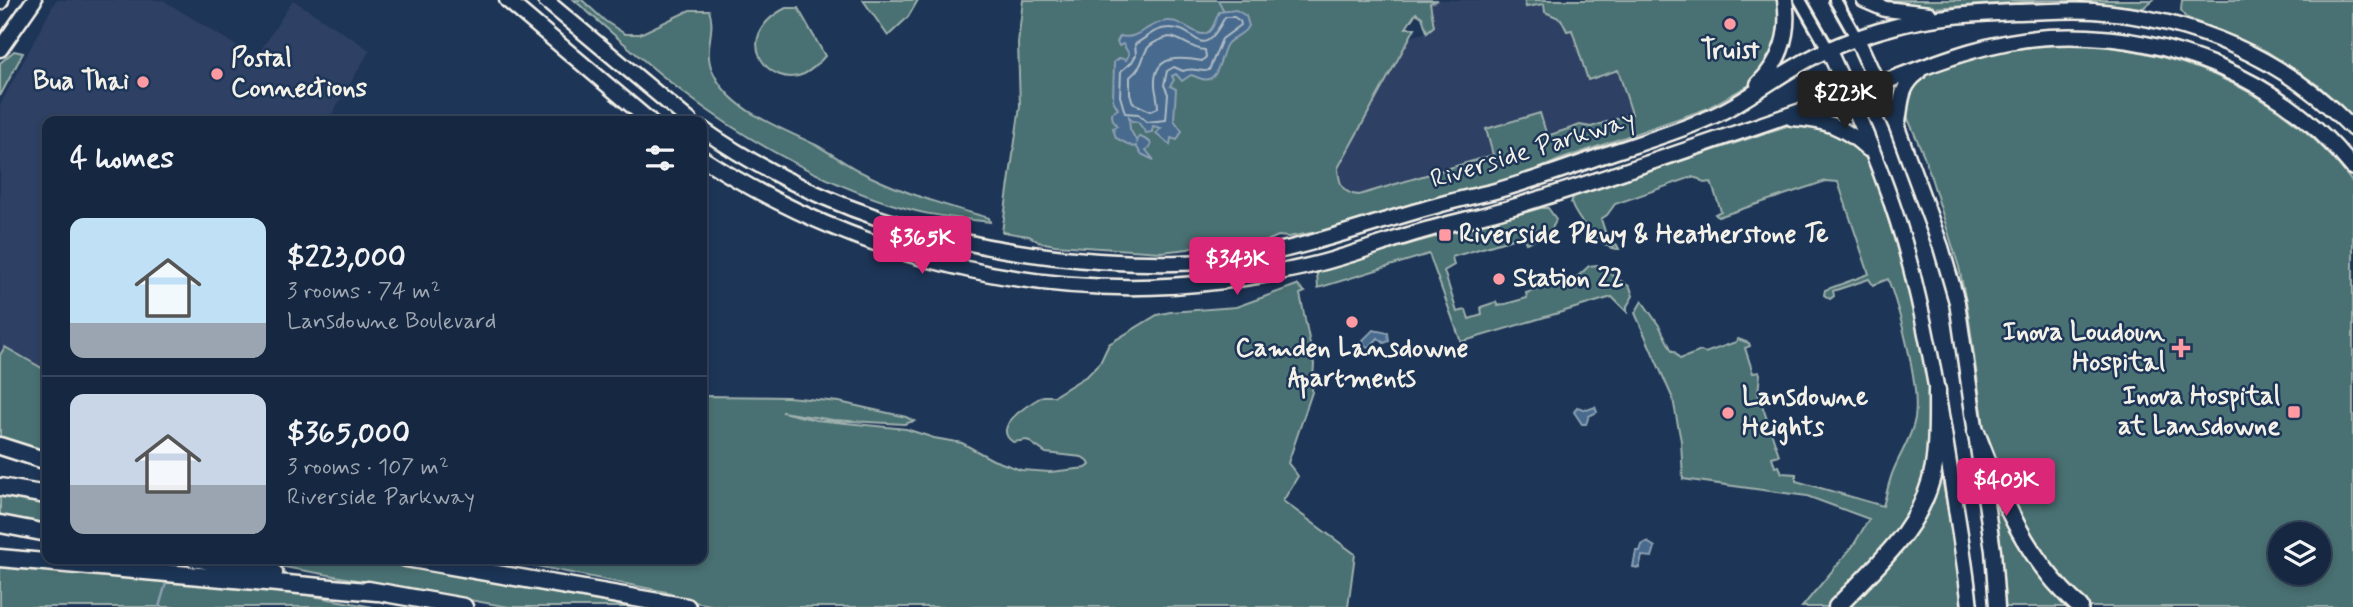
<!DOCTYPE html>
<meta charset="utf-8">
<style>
:root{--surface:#162841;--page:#23344c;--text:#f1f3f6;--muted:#9ea6b1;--line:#35445a;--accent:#db2777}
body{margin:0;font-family:Mynerve,sans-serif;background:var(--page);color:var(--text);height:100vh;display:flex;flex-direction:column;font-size:26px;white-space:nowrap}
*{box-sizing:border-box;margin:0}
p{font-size:23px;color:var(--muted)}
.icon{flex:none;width:38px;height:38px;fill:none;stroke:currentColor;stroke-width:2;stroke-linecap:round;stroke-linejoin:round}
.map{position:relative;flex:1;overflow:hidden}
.details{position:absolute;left:42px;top:116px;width:665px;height:448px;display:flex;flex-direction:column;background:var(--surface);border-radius:14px;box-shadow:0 4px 10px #0003,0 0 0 2px var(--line)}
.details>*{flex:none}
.fabs{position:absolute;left:2268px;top:522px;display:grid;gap:14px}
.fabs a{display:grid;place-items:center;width:63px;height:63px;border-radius:50%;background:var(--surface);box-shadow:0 4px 10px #0003,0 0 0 2px var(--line);font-size:35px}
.price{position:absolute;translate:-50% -60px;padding:0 16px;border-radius:7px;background:var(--accent);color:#fff;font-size:23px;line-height:46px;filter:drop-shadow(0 2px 4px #0008)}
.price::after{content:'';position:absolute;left:50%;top:42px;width:21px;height:16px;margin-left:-10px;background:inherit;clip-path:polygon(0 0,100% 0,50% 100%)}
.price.active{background:#222;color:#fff}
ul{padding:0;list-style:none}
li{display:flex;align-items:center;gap:21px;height:175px;padding:0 28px}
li+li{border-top:2px solid var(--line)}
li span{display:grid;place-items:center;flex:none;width:196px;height:140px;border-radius:14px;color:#555}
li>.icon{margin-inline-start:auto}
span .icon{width:84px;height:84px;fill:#fffc;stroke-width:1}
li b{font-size:30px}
h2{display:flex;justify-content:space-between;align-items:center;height:84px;padding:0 28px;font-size:30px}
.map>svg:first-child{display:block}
.built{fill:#2f4164}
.green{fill:#496f72;stroke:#9eb0ad;stroke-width:2;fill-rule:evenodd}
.water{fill:#476a8e;stroke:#8ca0b2;stroke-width:2}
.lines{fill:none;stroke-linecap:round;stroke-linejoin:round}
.shore{stroke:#afbbc4;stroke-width:2}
.stream{stroke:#8ca0b2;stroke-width:2.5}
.minor-casing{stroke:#f4f1e8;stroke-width:16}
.major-casing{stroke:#f4f1e8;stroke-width:19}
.highway-casing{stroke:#f4f1e8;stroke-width:21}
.minor{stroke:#1d3557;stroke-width:10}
.major{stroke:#1d3557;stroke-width:14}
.highway{stroke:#1d3557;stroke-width:16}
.poi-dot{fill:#ff9aa2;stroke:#1d3557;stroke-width:2.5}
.labels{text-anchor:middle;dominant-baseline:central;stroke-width:5;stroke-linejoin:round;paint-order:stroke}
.poi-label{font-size:26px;font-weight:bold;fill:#f4f1e8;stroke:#1d3557;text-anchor:start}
.street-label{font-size:26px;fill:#f4f1e8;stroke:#1d3557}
</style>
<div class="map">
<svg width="2353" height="607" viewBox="0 0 2353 607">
<rect width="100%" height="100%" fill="#1d3557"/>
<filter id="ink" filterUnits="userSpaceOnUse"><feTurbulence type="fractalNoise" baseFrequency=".0143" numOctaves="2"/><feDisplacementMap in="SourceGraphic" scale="14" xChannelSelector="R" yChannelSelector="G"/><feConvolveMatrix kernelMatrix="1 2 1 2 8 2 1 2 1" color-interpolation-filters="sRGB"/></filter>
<g filter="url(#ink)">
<path class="built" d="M56,0H163L256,58L293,0L370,50L328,121H47V371L5,348L0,355V105Z
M1438,0H1524L1527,7L1544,4L1545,12L1561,19L1572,29L1588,79L1618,70L1632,114L1591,127L1579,125L1494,155L1359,196L1350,195L1339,181L1338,168L1410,37L1427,32L1434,26L1430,3Z"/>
<path class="green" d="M574,0H582L605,21L625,34H640L690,10H709C717,30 702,50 713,72C730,111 780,127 816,145C833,154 849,167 867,175C906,194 947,206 989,218L990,222C965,219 940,217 916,211C837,191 748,142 684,93C646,64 610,31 574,0Z
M863,0H918L908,17L888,36Z
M1023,0H1438L1430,3L1434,26L1427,32L1422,17L1416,13L1406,28H1415L1338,168C1339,183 1342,194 1359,195L1493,155L1486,129L1540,113L1547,136L1580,125L1591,127L1632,114L1618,70L1588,80L1572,30L1567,31L1561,19L1545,12L1544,4L1526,7L1524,0H1782L1783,36L1757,81L1706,109L1559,160L1525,175L1311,239L1317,232L1288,237L1278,236L1265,242L1228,249L1218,239L1188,249L1161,252L1055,245L1039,242L1029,236L1002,232L1020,106L1018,43Z
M1872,0H2153L2143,8L2077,1L2053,0L1917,9Z
M2182,0H2353V118L2319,86L2266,51L2185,17L2181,10Z
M786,8H798L825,56C819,63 812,70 804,74C770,90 728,37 786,8Z
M2080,44C2174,50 2263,85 2329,154C2338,163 2345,173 2353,183V607H2089L2058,576L2038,551L1995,468L1984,427L1968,312L1959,267L1925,158L1903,107C1904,54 2042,45 2080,44ZM2280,534H2319V572H2280Z
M14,51L23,53L0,96V63Z
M1804,123C1812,124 1823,124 1830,127C1840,130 1857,146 1863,154C1874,170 1882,200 1888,219C1911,291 1946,406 1924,480C1908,532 1865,569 1829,607H1802L1853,546L1869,519L1807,496L1683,479L1681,441L1673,399L1635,313L1642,301L1660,327L1672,351H1674L1680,359L1701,351L1705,353L1736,342L1738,339L1749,343L1750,346L1745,348L1753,373L1759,372L1760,374L1758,393L1779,455L1772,457L1775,467L1779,466L1782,473L1796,474V481L1883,506C1887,493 1889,480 1894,469C1901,452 1912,437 1915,418C1920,385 1900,312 1888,279L1873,285L1869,279L1833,291L1834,296L1830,299L1824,295L1825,290L1869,274L1838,182L1826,181L1718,217L1715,214L1721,211L1711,182L1704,183L1699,179L1692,177L1615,204L1607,215L1601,219L1610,247L1617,245L1619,249C1601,249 1577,219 1571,203L1575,192L1635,172L1660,168L1790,125Z
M1541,208H1548L1556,219C1553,233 1539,239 1526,243L1523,236L1452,257L1454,265L1444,271L1457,312L1466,310L1469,319L1482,315L1481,307L1496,302L1498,306L1527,298L1526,293L1576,278L1589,266L1597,265L1630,287L1633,296L1627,306V312L1612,297L1461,342L1429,254L1318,288L1317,274L1322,268Z
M1297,285L1305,292L1300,294L1314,364L1312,392L1288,463L1298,476L1283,501L1355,554L1348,607H722L677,599L671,593L496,558H702V396L788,397L839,402L906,417L914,421L904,424L833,420L782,412L816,420L906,429L934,438L962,443L993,460L1021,470L1050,472L1086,468L1090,465L1088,461L1082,457L1046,453L1027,440L1013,442C990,427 1029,404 1043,396H1054L1088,375L1100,363L1109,344L1157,315L1170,312L1236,307Z
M5,347L47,371V451L0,437V355Z
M1939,461L1965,607H1841L1885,561Z
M1988,487L2021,546L2072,607H2003Z
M0,497L47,505V525L0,516Z
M233,558H361L631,607H509Z
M0,567L136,575L274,589L373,607H0Z"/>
<path class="water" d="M1236,10L1246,16L1249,26C1242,36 1232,37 1227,44C1220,53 1220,84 1202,79C1198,78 1195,76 1191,75L1182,81L1176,74L1172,76L1174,80L1170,86L1176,89L1174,120L1182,131L1177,140L1171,138L1170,145L1156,133L1161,128L1153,126L1152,132L1146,133L1138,122L1132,121L1129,117L1130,129L1137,142L1139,136L1150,142L1151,146L1146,150L1154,160L1141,154L1136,146L1133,147L1116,138L1113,128L1117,126C1113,121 1112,119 1112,113L1118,109L1113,100L1114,62L1120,58L1126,60L1129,54L1123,44L1119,46L1117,42L1120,36C1137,41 1147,23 1167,21C1184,20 1194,35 1203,34C1213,33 1215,20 1219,12Z
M1373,330L1388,333L1389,341L1384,343L1378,338L1370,347L1364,346L1363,340Z
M1577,407L1587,410L1595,407L1597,412L1589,416L1586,424H1582L1574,412Z
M1647,542L1655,547L1652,557L1642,556L1639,568L1633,567L1636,551H1640L1642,545Z"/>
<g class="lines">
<path class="shore" d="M1225,17H1234L1240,21L1241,25L1222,39L1209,70C1202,74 1194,66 1183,71L1174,67L1167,71L1164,85L1168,94L1166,120L1147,122L1138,114L1125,113L1120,96L1121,71L1132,62L1136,55L1135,44C1147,38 1154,28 1169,28C1199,27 1199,66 1225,17Z
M1169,37C1182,38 1191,49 1205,50L1206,57L1202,61C1180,57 1153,54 1155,86C1156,94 1158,100 1158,108L1150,111L1133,103L1130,94V77C1153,58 1133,47 1169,37Z"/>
<path class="stream" d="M1218,0L1223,10
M159,607L166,583"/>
<g class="minor-casing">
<path id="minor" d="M1800,0L1828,49
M1835,0L1857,39"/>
</g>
<g class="major-casing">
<path id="major" d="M507,0L650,121
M545,0L690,121
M1864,0L1885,9L1929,14
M0,2L1,0
M1857,39L1897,127L1941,247L1957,302L1993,551L1997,607
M0,49L34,0
M1828,49C1857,112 1885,176 1904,242C1925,317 1938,394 1950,470C1957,516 1965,561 1970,607
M1758,84C1782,60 1790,33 1785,0
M1792,118C1826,120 1843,126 1868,149
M1897,127C1902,105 1898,88 1918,73
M702,129C819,211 956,251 1098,261C1149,264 1198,265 1248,257C1312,246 1372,223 1435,206C1455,200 1475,196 1495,191C1532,181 1568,168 1604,155C1637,144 1671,134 1704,120C1737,107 1764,85 1795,67C1825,49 1859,36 1893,27C1933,16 1974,14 2015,12C2041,12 2068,9 2094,11C2193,19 2283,57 2353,129
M702,158C856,257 1040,305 1223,281C1260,276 1299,270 1335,259C1363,251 1391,240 1419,232C1450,223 1482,216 1513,207C1619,175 1725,136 1831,101C1903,78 1972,41 2049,37C2164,31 2281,77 2353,168"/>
</g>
<g class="highway-casing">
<path id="highway" d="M1976,432C2000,496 2027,561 2080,607
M0,446L47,461
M0,487L47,495
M0,524L47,533
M0,558L377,592
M193,558L274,573
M406,558L687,607
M368,590L464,607
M1837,607C1876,566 1925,525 1934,466C1938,441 1937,415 1937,390"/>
</g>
<use href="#minor" class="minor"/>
<use href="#major" class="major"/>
<use href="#highway" class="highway"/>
</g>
</g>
<g class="poi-dot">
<circle cx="1730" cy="24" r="7"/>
<circle cx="217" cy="74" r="7"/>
<circle cx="143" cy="82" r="7"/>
<rect x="1438" y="228" width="14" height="14" rx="3.5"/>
<circle cx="1499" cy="279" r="7"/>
<circle cx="1352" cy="322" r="7"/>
<path d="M2177.5 337.5h7v7h7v7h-7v7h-7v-7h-7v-7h7z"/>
<rect x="2287" y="405" width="14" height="14" rx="3.5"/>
<circle cx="1728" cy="413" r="7"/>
</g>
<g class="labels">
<g class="poi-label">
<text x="1730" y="51" text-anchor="middle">Truist</text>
<text x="231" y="59">Postal<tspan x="231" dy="30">Connections</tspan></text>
<text x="129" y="82" text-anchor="end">Bua Thai</text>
<text x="1459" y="235">Riverside Pkwy &amp; Heatherstone Te</text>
<text x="1513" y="279">Station 22</text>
<text x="2165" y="333" text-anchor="end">Inova Loudoun<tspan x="2165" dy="30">Hospital</tspan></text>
<text x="1352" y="349" text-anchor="middle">Camden Lansdowne<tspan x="1352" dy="30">Apartments</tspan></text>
<text x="2280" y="397" text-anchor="end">Inova Hospital<tspan x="2280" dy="30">at Lansdowne</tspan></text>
<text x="1742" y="398">Lansdowne<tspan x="1742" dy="30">Heights</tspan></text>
</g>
<g class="street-label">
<text transform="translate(1533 150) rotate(-17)">Riverside Parkway</text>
</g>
</g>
</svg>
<div class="fabs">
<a><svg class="icon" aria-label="layers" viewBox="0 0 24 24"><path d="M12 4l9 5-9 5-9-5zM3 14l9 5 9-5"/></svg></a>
</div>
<b class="price active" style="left:1845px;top:131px">$223K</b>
<b class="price" style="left:922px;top:276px">$365K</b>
<b class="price" style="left:1237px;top:297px">$343K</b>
<b class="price" style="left:2006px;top:518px">$403K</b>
<section class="details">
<h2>4 homes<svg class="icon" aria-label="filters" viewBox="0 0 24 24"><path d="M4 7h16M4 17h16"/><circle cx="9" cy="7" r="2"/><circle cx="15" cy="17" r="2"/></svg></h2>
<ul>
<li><span style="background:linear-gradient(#bfe0f5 75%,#9aa5b1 0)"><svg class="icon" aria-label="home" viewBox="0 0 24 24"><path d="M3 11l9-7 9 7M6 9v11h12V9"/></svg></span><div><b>$223,000</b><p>3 rooms · 74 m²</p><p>Lansdowne Boulevard</p></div></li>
<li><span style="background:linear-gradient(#c9d6e8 65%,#9aa5b1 0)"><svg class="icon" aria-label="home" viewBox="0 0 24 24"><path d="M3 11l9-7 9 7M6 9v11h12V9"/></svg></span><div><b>$365,000</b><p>3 rooms · 107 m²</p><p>Riverside Parkway</p></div></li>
</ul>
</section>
</div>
